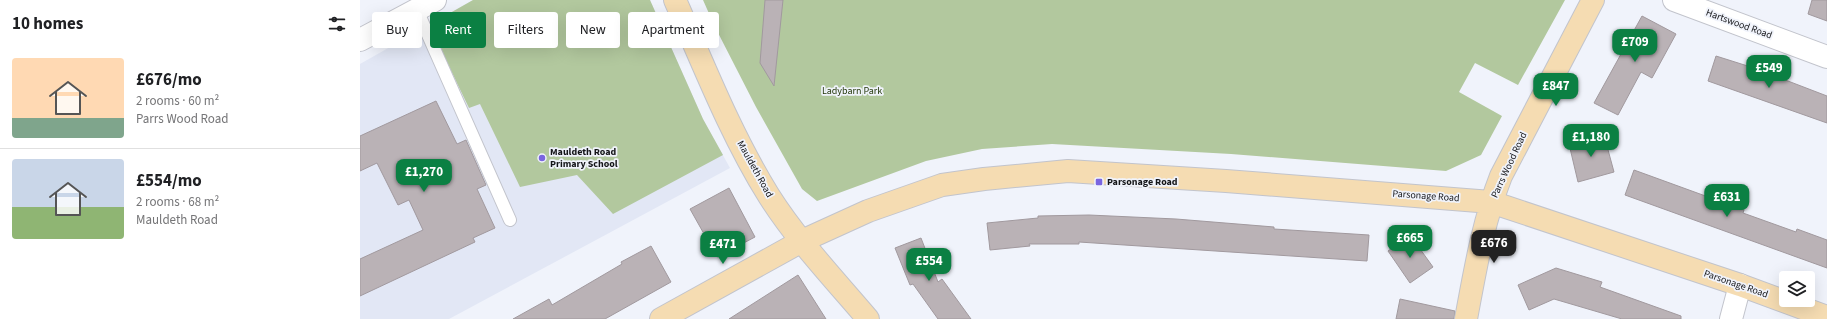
<!DOCTYPE html>
<meta charset="utf-8">
<style>
:root{--surface:#fff;--page:#f6f6f6;--text:#202124;--muted:#757577;--line:#e0e0e0;--accent:#0b8043}
body{margin:0;font-family:"Source Sans 3",sans-serif;background:var(--page);color:var(--text);height:100vh;display:flex;flex-direction:column;font-size:15px;white-space:nowrap}
*{box-sizing:border-box;margin:0}
p{font-size:13px;color:var(--muted)}
.icon{flex:none;width:22px;height:22px;fill:none;stroke:currentColor;stroke-width:2;stroke-linecap:round;stroke-linejoin:round}
.map{position:relative;flex:1;overflow:hidden}
.drawer{display:flex;flex-direction:column;background:var(--surface);width:360px}
.drawer>*{flex:none}
.top-card{position:absolute;left:12px;top:12px;width:380px;height:36px;display:flex;gap:8px}
.fabs{position:absolute;left:1419px;top:271px;display:grid;gap:8px}
.fabs a{display:grid;place-items:center;width:36px;height:36px;border-radius:4px;background:var(--surface);box-shadow:0 4px 16px #0002;font-size:20px}
.price{position:absolute;translate:-50% -34px;padding:0 9px;border-radius:8px;background:var(--accent);color:#fff;font-size:13px;line-height:26px;filter:drop-shadow(0 1px 2px #0008)}
.price::after{content:'';position:absolute;left:50%;top:24px;width:12px;height:9px;margin-left:-6px;background:inherit;clip-path:polygon(0 0,100% 0,50% 100%)}
.price.on{background:#222;color:#fff}
ul{padding:0;list-style:none}
li{display:flex;align-items:center;gap:12px;height:100px;padding:0 12px}
li+li{border-top:1px solid var(--line)}
li span{display:grid;place-items:center;flex:none;width:112px;height:80px;border-radius:4px;color:#555}
li>.icon{margin-inline-start:auto}
span .icon{width:48px;height:48px;fill:#fffc;stroke-width:1}
li b{font-size:17px}
h2{display:flex;justify-content:space-between;align-items:center;height:48px;padding:0 12px;font-size:17px}
.chip{padding:0 14px;border-radius:4px;background:var(--surface);box-shadow:0 4px 16px #0002;font-size:14px;line-height:36px}
.chip.on{background:var(--accent);color:#fff}
main{display:flex;flex:1;min-height:0}
.map>svg:first-child{display:block}
.built{fill:#e2e7f5}
.green{fill:#b2c89e}
.building{fill:#bab2b6;stroke:#a1999e}
.lines{fill:none;stroke-linecap:round;stroke-linejoin:round}
.lane-casing{stroke:#c2c4cc;stroke-width:14}
.street-casing{stroke:#c2c4cc;stroke-width:24}
.secondary-casing{stroke:#c2c4cc;stroke-width:24}
.lane{stroke:#fff;stroke-width:12}
.street{stroke:#fff;stroke-width:22}
.secondary{stroke:#f5dcb2;stroke-width:22}
.poi-dot{fill:#7a65e0;stroke:#f0f3fb;stroke-width:1.5}
.labels{text-anchor:middle;dominant-baseline:central;stroke-width:3.5;stroke-linejoin:round;paint-order:stroke}
.street-label{font-size:10px;fill:#141518;stroke:#f0f3fb}
.park-label{font-size:10px;fill:#1d3202;stroke:#f0f3fb}
.poi-label{font-size:10px;font-weight:bold;fill:#141518;stroke:#f0f3fb;text-anchor:start}
</style>
<main>
<section class="drawer">
<h2>10 homes<svg class="icon" aria-label="filters" viewBox="0 0 24 24"><path d="M4 7h16M4 17h16"/><circle cx="9" cy="7" r="2"/><circle cx="15" cy="17" r="2"/></svg></h2>
<ul>
<li><span style="background:linear-gradient(#ffd9b3 75%,#7fa58c 0)"><svg class="icon" aria-label="home" viewBox="0 0 24 24"><path d="M3 11l9-7 9 7M6 9v11h12V9"/></svg></span><div><b>£676/mo</b><p>2 rooms · 60 m²</p><p>Parrs Wood Road</p></div></li>
<li><span style="background:linear-gradient(#c9d6e8 60%,#8fb573 0)"><svg class="icon" aria-label="home" viewBox="0 0 24 24"><path d="M3 11l9-7 9 7M6 9v11h12V9"/></svg></span><div><b>£554/mo</b><p>2 rooms · 68 m²</p><p>Mauldeth Road</p></div></li>
</ul>
</section>
<div class="map">
<svg width="1467" height="319" viewBox="0 0 1467 319">
<rect width="100%" height="100%" fill="#f0f3fb"/>
<path class="built" d="M113,0H290L343,119L370,168L89,319H0V64Z"/>
<path class="green" d="M113,0H290L343,119L363,155L253,214L217,175L160,187L120,104L109,108L69,25Z
M343,0H1205L1158,85L1115,63L1099,92L1142,116L1121,155L1086,171L871,154L692,144L622,149L566,161L457,201L442,189L396,107L355,27Z"/>
<path class="building" d="M405,0H423L414,86L400,63Z
M1452,0H1467V21L1448,14Z
M1282,16L1316,34L1292,78L1281,72L1258,115L1234,103Z
M1356,56L1394,68L1467,96V123L1348,81Z
M76,101L97,144L106,140L126,185L117,189L135,228L113,238L115,242L0,296V259L63,230L49,200L38,205L17,163L0,171V136Z
M1244,135L1254,172L1218,182L1209,144Z
M1274,170L1384,210L1383,213L1436,232L1437,229L1467,240V268L1265,195Z
M369,188L395,237L357,257L330,209Z
M729,215L816,219L914,227V229L1009,235L1007,261L719,242V244H669L670,246L630,250L627,223L678,218V216Z
M1050,235L1073,267L1050,283L1028,251Z
M561,238L578,282L582,279L611,319H578L553,284L550,285L535,248Z
M291,246L311,282L245,319H153L189,299L192,305L262,264L261,262Z
M1196,268L1242,282L1240,287L1321,316V319H1262L1194,299L1169,310L1158,285Z
M438,275L466,319H369Z
M1040,299L1095,311L1094,319H1036Z"/>
<g class="lines">
<g class="lane-casing">
<path id="lane" d="M57,10L150,220"/>
</g>
<g class="street-casing">
<path id="street" d="M1314,0L1467,57
M0,40L75,0
M1371,319L1380,285"/>
</g>
<g class="secondary-casing">
<path id="secondary" d="M315,0C344,66 371,135 409,196C437,240 474,279 508,319
M301,319L442,241L508,211L582,185L624,179L708,171L866,181L1131,202L1380,285L1467,317
M1106,319C1115,271 1123,222 1141,176L1233,0"/>
</g>
<use href="#lane" class="lane"/>
<use href="#street" class="street"/>
<use href="#secondary" class="secondary"/>
</g>
<g class="poi-dot">
<circle cx="182" cy="158" r="4"/>
<rect x="735" y="178" width="8" height="8" rx="2"/>
</g>
<g class="labels">
<g class="street-label">
<text transform="translate(1379 24) rotate(20)">Hartswood Road</text>
<text transform="translate(1149 165) rotate(-65)">Parrs Wood Road</text>
<text transform="translate(395 169) rotate(61)">Mauldeth Road</text>
<text transform="translate(1066 196) rotate(4)">Parsonage Road</text>
<text transform="translate(1376 284) rotate(19)">Parsonage Road</text>
</g>
<g class="park-label">
<text x="492" y="91">Ladybarn Park</text>
</g>
<g class="poi-label">
<text x="190" y="152">Mauldeth Road<tspan x="190" dy="12">Primary School</tspan></text>
<text x="747" y="182">Parsonage Road</text>
</g>
</g>
</svg>
<div class="fabs">
<a><svg class="icon" aria-label="layers" viewBox="0 0 24 24"><path d="M12 4l9 5-9 5-9-5zM3 14l9 5 9-5"/></svg></a>
</div>
<b class="price" style="left:1275px;top:63px">£709</b>
<b class="price" style="left:1409px;top:89px">£549</b>
<b class="price" style="left:1196px;top:107px">£847</b>
<b class="price" style="left:1231px;top:158px">£1,180</b>
<b class="price" style="left:64px;top:193px">£1,270</b>
<b class="price" style="left:1367px;top:218px">£631</b>
<b class="price" style="left:1050px;top:259px">£665</b>
<b class="price on" style="left:1134px;top:264px">£676</b>
<b class="price" style="left:363px;top:265px">£471</b>
<b class="price" style="left:569px;top:282px">£554</b>
<div class="top-card">
<a class="chip">Buy</a>
<a class="chip on">Rent</a>
<a class="chip">Filters</a>
<a class="chip">New</a>
<a class="chip">Apartment</a>
</div>
</div>
</main>
